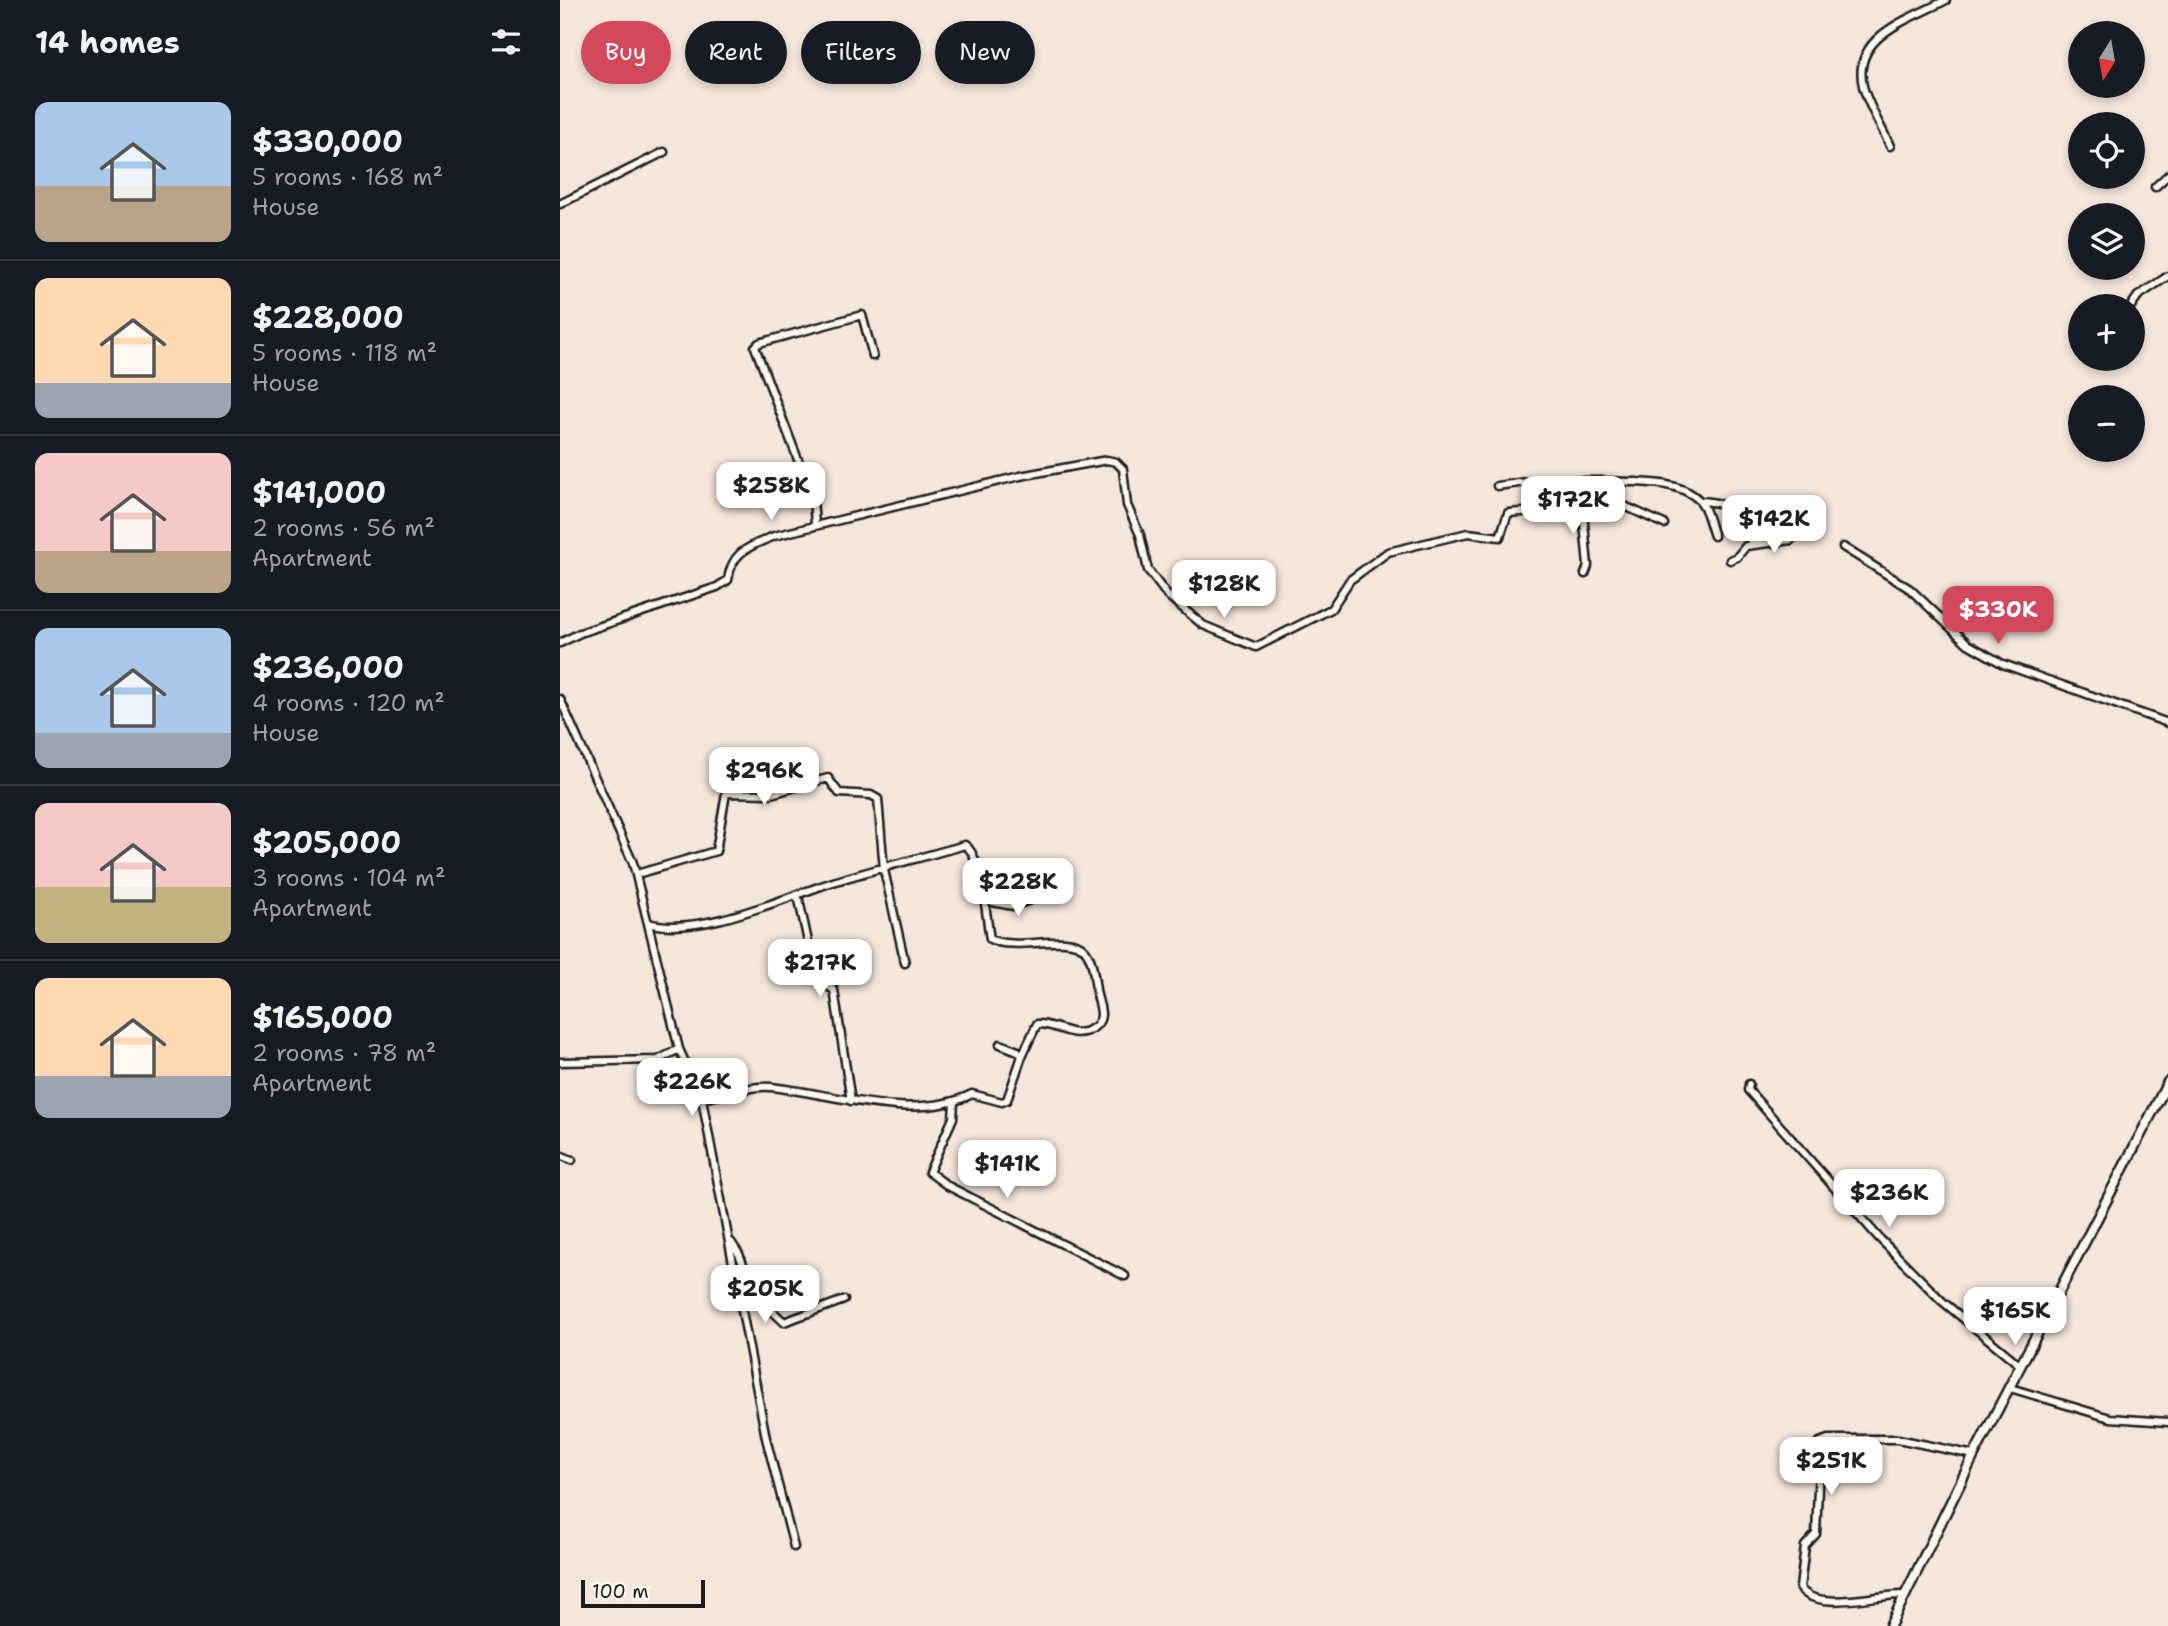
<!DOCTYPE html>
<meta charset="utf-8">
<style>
:root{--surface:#171b24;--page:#20242c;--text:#f1f3f6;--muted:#9ea1a6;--line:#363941;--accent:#d1495b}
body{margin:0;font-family:"Shantell Sans",sans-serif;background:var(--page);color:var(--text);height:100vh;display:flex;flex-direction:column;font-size:26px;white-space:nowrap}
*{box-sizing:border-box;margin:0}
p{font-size:23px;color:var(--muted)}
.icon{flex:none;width:38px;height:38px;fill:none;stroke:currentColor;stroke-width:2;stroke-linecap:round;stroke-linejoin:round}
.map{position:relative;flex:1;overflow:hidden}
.side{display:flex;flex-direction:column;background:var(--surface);width:560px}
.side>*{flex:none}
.guide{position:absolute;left:21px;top:21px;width:665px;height:63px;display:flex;gap:14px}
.needle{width:46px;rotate:191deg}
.fabs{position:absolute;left:1508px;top:21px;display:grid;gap:14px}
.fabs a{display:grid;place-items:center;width:77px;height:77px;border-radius:50%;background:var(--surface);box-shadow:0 4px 10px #0003;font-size:35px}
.scale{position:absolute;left:21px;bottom:18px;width:124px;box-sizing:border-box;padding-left:7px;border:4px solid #1c1c1c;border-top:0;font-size:19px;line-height:24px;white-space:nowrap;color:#1c1c1c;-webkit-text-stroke:5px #fbf7ec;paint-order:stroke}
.price{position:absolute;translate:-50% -60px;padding:0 16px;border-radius:14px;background:#fff;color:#222;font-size:23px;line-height:46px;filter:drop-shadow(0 2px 4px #0008)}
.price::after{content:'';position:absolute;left:50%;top:42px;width:21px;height:16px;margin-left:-10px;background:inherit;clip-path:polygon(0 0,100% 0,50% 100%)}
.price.selected{background:var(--accent);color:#fff}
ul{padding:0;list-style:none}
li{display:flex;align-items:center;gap:21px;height:175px;padding:0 35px}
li+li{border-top:2px solid var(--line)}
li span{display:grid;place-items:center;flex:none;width:196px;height:140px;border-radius:14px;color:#555}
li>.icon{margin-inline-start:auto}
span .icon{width:84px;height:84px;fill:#fffc;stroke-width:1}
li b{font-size:30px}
h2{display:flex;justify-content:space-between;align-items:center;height:84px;padding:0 35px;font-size:30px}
.pill{padding:0 24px;border-radius:32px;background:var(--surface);box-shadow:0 4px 10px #0003;font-size:24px;line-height:63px}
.pill.selected{background:var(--accent);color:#fff}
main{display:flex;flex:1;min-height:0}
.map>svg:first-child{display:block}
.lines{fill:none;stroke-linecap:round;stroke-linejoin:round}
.minor-casing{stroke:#1c1c1c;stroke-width:11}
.tertiary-casing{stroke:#1c1c1c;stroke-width:13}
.minor{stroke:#fbf7ec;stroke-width:6}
.tertiary{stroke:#fbf7ec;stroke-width:8}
</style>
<main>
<section class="side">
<h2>14 homes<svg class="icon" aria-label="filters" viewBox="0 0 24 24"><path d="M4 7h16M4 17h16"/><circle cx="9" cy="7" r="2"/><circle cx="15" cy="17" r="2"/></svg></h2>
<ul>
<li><span style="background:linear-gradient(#a9c7e8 60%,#b9a48a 0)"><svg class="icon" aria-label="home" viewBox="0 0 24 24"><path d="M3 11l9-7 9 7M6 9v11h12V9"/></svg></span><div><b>$330,000</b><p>5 rooms · 168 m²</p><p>House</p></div></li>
<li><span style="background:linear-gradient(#ffd9b3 75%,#9aa5b1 0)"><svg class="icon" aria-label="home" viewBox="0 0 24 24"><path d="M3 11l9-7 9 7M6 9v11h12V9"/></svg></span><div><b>$228,000</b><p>5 rooms · 118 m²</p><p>House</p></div></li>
<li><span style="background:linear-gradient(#f6c9c9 70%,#b9a48a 0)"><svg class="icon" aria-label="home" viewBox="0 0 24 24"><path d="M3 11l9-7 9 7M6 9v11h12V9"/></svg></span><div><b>$141,000</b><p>2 rooms · 56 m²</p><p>Apartment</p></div></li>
<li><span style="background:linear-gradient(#a9c7e8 75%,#9aa5b1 0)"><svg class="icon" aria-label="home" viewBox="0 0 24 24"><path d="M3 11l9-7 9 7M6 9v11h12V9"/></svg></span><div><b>$236,000</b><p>4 rooms · 120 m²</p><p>House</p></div></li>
<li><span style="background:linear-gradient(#f6c9c9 60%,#c2b280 0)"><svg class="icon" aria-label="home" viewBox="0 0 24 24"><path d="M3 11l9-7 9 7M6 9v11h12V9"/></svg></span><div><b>$205,000</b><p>3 rooms · 104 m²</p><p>Apartment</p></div></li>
<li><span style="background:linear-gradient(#ffd9b3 70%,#9aa5b1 0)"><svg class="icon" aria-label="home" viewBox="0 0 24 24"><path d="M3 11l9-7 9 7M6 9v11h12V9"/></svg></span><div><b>$165,000</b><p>2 rooms · 78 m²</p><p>Apartment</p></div></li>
</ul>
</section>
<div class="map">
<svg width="1608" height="1626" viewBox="0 0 1608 1626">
<rect width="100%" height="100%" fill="#f5e6db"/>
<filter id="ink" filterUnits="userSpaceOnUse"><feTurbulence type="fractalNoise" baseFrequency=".0143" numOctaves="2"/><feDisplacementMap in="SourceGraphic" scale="14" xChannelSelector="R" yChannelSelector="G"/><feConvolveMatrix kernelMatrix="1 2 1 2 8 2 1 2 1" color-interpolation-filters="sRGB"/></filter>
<g filter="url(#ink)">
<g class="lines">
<g class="minor-casing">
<path id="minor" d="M1330,146C1322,127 1308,106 1303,86C1291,35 1351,19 1386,0
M1595,187L1608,175
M0,204L104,152
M1571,306L1578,296L1608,276
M1043,481C1072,483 1117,478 1139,500C1147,507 1150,526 1154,536
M1034,492L1104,524
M1022,501L1028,566L1025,574
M1141,501C1174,503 1180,513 1191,540L1196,543
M255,524L253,499L195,347L199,343L302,315L313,356
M1283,547L1350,589L1408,644L1443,664L1608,723
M1170,560L1177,557L1186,546L1231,540
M0,643L20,633L157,587L168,580C172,550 190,547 214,536L460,476L547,460L556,462L563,469L567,505L580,535L588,570L607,595L643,625L696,647L771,609L790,580L828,552L908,533L940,537L948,513C984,509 1019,515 1043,481H974L937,486
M0,699L73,863L119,1049L142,1099L206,1438L234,1547
M77,874L156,851L166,793L211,794L268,778L279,793L311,795L318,799L324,870L345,963
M235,895L239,900L256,979L274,990L291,1101
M422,900L453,906L495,891
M88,923C138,937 221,899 270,883C315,869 360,858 405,845C422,856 426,917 430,939C455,952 509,932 524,949C534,959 534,981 537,995C540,1008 546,1019 533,1028C512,1041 498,1023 477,1024L462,1056
M0,1062L98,1060L119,1049
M1189,1084L1188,1090L1319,1238L1382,1301L1461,1366
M142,1099C163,1095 190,1085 211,1087C271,1093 355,1123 412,1094L442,1102L447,1100L462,1056L458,1051L440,1044
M394,1103L393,1118L369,1172L388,1186L565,1276
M0,1155L12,1160
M171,1242L179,1254L196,1296L224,1322L284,1300
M1450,1388L1550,1418L1608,1422
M1345,1595C1320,1593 1257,1613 1240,1588L1245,1546L1256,1534L1260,1442L1268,1439H1338L1414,1455"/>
</g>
<g class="tertiary-casing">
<path id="tertiary" d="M1330,1626L1414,1455L1608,1082"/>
</g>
<use href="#minor" class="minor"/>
<use href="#tertiary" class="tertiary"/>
</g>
</g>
</svg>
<div class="fabs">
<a><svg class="needle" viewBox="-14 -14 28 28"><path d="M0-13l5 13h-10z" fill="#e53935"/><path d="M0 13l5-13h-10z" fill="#9ea1a6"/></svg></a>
<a><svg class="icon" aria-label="locate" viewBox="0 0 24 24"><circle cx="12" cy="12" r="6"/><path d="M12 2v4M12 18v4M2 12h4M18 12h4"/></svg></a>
<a><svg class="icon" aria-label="layers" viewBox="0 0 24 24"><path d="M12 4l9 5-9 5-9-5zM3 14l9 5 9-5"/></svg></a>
<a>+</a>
<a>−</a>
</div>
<div class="scale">100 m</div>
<b class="price" style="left:211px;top:522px">$258K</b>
<b class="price" style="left:1013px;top:536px">$172K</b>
<b class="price" style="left:1214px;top:555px">$142K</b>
<b class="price" style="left:664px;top:620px">$128K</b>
<b class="price selected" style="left:1438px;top:646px">$330K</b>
<b class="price" style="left:204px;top:807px">$296K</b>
<b class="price" style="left:458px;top:918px">$228K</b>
<b class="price" style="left:260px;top:999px">$217K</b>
<b class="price" style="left:132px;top:1118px">$226K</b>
<b class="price" style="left:447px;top:1200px">$141K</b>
<b class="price" style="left:1329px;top:1229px">$236K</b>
<b class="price" style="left:205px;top:1325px">$205K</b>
<b class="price" style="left:1455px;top:1347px">$165K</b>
<b class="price" style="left:1271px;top:1497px">$251K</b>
<div class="guide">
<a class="pill selected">Buy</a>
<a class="pill">Rent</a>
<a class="pill">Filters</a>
<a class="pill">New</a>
</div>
</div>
</main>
